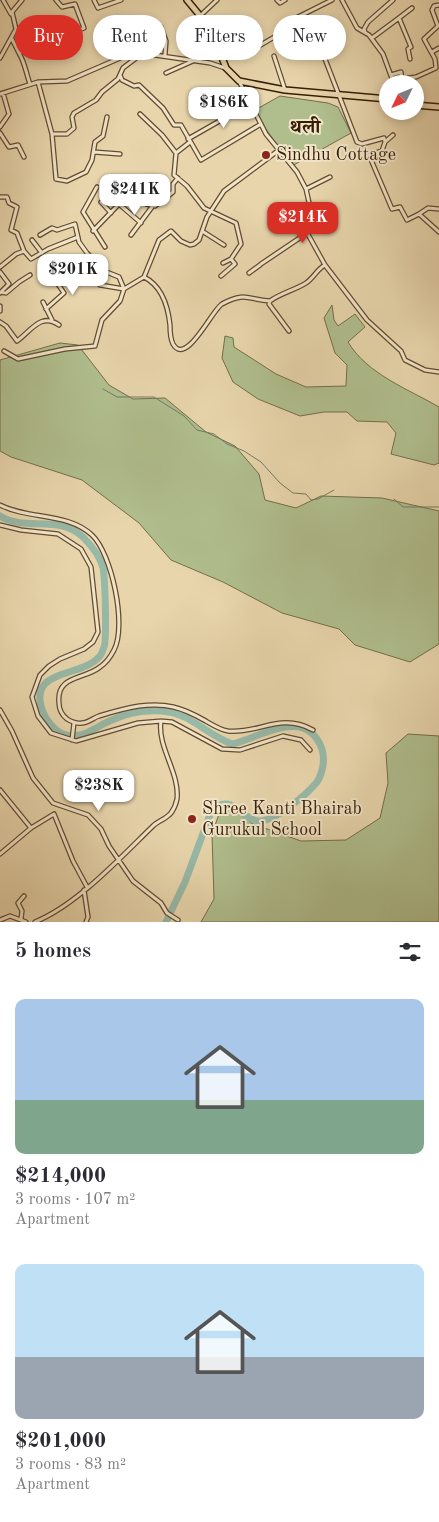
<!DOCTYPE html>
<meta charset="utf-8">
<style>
:root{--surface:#fff;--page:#f2f2f3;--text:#2b2b33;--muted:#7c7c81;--accent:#d93025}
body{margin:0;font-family:"Old Standard TT","Noto Serif Devanagari",serif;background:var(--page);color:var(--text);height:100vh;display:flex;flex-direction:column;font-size:19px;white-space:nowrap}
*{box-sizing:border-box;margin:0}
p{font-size:16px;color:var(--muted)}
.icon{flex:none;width:28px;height:28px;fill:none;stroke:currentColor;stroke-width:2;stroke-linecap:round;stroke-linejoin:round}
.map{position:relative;height:922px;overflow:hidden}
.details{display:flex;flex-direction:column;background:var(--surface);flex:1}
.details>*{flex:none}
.top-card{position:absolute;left:15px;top:15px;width:410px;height:45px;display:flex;gap:10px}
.needle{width:32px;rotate:227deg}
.controls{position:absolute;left:379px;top:75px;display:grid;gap:10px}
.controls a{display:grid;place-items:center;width:45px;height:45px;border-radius:50%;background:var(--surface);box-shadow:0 2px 8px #0003;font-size:25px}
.price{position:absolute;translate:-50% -42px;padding:0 11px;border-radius:10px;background:#fff;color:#222;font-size:16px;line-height:32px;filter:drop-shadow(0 1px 2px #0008)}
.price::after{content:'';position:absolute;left:50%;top:30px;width:15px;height:11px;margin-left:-8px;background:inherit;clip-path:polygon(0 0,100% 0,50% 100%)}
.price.on{background:var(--accent);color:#fff}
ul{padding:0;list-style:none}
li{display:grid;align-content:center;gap:10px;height:265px;padding:0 15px}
li span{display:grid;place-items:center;height:155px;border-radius:10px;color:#555}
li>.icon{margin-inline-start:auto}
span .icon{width:90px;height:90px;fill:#fffc;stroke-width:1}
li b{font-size:21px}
h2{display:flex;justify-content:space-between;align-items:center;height:60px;padding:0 15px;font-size:21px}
.tag{padding:0 18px;border-radius:22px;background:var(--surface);box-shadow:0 2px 8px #0003;font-size:18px;line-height:45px}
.tag.on{background:var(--accent);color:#fff}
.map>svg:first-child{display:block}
.green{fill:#b0be8e;stroke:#746e4a}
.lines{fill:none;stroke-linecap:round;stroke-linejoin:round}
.stream{stroke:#717b67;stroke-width:1}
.river{stroke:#97b9a8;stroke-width:7}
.street-casing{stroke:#644b2f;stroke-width:5.5}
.primary-casing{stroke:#381d05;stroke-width:8}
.street{stroke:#f0e4c9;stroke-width:3}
.primary{stroke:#e8d5ac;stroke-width:5}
.poi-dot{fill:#8f2418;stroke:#f0e4c9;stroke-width:2}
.labels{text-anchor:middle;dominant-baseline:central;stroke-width:4;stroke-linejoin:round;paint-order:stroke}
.poi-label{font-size:18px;fill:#381d05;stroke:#f0e4c9;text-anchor:start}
.neighbourhood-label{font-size:19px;font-weight:bold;fill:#381d05;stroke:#f0e4c9}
</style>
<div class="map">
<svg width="439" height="922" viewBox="0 0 439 922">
<rect width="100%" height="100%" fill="#e8d5ac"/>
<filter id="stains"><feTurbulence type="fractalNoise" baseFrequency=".004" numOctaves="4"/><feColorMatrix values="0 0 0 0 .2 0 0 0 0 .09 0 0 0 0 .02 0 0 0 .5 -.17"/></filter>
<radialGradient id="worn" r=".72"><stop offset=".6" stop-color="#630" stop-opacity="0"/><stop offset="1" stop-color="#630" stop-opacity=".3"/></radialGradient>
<path class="green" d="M280,96L328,103L338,107L351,133L292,166L263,125L255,110Z
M332,305L334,320L338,326L355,314L365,327L348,342C367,374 408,389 439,407V463L434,465L391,454L396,433L387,422L357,421L347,412H324L300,416L258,399L233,382L222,358L225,336L233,338L234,347L276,374L306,387L346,386L347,365L335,353L324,318Z
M60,343L78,345L109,385L133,399L165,398L206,432L235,446L259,474L265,500L296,508L321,496L382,498L439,511V644L410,662L355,645L339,629L282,613L223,582L171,560L139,523L82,480L11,457L0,451V360Z
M408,734L439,736V922H201L214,899L212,834L219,814L231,807L253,824L301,841L346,840L380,818L388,783L386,753Z"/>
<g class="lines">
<path class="stream" d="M103,389L117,397H154L184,416L197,430L214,434L227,444L244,451L261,462L280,483L293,493L306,494L311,500L318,499L334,490
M394,499L403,507H439"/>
<path class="river" d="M0,516C25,532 59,514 83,537C91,545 100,556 103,568C105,576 107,641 104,647C103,650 101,655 99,657C81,678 26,668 43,712C46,720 55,731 63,734C82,741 96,726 112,720C127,713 145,710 161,711C191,713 205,734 232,744C260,738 306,705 322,749C325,759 323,773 317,782C307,794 274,823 257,821C239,817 230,791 211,812L185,882L166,922"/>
<g class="street-casing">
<path id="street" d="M3,0L11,14
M94,0L98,8L121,0
M277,0L280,3L285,0
M342,0L357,28L369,35L383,54L394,84
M200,16L217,0
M399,18L412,8
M161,27L166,41L165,55
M365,32L364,29L368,22L393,0
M372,38L399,18L411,47L408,49L410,59
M12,39L19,53L84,28L75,4L62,7L56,0
M315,43L325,59L357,142L362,144L384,138L385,142L382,151L369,155L392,209L400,207L407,220L419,214L439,232
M432,52L439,48
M19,53C25,63 26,73 30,84
M247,53L276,36L294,19L332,0
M274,56L285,90
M0,58L16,29L12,12L22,0
M166,73L193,61
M120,75L122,80L134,86L139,85L163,108L174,125H181L201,160L261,124
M391,75L401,72L402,79L416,77L436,68L435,59L424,39L438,26L432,10L434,6L439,5
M239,81L266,134L297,172L306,189L310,207L305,229L325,265L367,320L401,351L405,360L425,370L439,372
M38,82L52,134H67L74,128L72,117L74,113L96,100L102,92L118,79L123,68L144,52
M0,94L38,82L67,81L134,52L210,63L225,68
M140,114L162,135L176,153
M0,127L9,114L3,93
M0,133L9,147L18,145L24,157
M52,134L56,179L67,181L86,172L92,160L95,142L103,136L107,117
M188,139L251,103
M190,142L176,153L174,175L187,186L204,208L236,223L241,244L231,259L235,264L221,276
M385,142L393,135
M94,152L120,154
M97,187L83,212L105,247
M306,189L330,177
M0,197H7L9,203L17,207L11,230L17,233L24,251L31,259L48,249L78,237
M101,202L111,213
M146,204L155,206L173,192V184L178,178
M419,214L428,208L439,209
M93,231L119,204L141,223
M202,231L224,245
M40,235L52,228L57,230L75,224L79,242L87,253L104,271L119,277L124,289L100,285
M131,235L152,207
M32,240L42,253
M223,263L231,259
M261,264L307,233
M0,267L16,254L24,251
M0,272L9,284L0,293
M249,273L260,265
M144,277L159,240L171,231L181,241L190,245L194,244L199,240L207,217L224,191L279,150
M59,286L82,270L89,283
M1,292L6,293L19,282L30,275
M43,302L52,320
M0,306V311
M46,309L64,293L53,277
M0,322L6,326L17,341C31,331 41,312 59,325
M289,331L269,304L270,301C281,293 295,290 306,283C314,278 317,269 325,265
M4,351L18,359L65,349L95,346L102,320L120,301L124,289L144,277C162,286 168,306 170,325C170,331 170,338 173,344C186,367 212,310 222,304C245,291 249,300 270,301
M0,505C30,520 67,512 92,535C112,554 127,626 114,650C111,656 106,663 100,667C84,680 56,675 59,703C59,710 62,715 67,719C72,722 76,724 82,723C88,723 93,718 99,716C112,712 126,708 139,706C167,703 181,707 204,720C211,724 220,730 228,731C260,734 280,712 313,730
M0,525L21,530L58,534L81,549L91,567L98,632L93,642L84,649L60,659L49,666L40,675L32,697L38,716L51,733L76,741L138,723L161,721L172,722L222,749L240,750L283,736L301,740L310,750
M0,710L12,731L33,778L53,803L88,815L101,829L109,846L133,881L161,903L167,913L178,920
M72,740L74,723
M0,790L31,828
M0,854L31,828L54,814L73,861L87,887
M84,890L88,917L86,922
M21,919L22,911L18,903L24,896
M0,920L10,916L26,922
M35,922C77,905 120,858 153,826C158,821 166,819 171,813C174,809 176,804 177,799C180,773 157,747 161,721"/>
</g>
<g class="primary-casing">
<path id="primary" d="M187,0L211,29L226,68L239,81L285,90L388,99
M415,105L439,107"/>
</g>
<use href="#street" class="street"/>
<use href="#primary" class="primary"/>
</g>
<g class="poi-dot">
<circle cx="266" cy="155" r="5"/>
<circle cx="192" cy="819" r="5"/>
</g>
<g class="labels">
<g class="poi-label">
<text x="276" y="155">Sindhu Cottage</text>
<text x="202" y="809">Shree Kanti Bhairab<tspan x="202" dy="21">Gurukul School</tspan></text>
</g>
<g class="neighbourhood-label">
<text x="305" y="128">थली</text>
</g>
</g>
<rect width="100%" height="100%" filter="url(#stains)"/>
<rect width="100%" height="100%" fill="url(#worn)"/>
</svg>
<div class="controls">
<a><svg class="needle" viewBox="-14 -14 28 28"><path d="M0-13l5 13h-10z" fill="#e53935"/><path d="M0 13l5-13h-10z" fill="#7c7c81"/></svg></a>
</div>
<b class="price" style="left:224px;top:129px">$186K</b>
<b class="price" style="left:135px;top:216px">$241K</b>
<b class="price on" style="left:303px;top:244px">$214K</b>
<b class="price" style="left:73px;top:296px">$201K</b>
<b class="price" style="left:99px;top:812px">$238K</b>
<div class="top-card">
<a class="tag on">Buy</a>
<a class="tag">Rent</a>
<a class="tag">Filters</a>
<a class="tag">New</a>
</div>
</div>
<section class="details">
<h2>5 homes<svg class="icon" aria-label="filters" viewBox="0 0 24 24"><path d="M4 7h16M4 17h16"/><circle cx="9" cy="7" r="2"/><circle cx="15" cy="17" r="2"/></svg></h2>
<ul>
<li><span style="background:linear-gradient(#a9c7e8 65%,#7fa58c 0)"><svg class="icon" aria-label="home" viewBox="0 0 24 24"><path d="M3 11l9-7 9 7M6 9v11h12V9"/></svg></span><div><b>$214,000</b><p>3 rooms · 107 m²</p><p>Apartment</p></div></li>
<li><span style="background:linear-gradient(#bfe0f5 60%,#9aa5b1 0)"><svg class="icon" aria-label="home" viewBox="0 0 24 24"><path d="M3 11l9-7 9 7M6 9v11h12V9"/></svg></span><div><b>$201,000</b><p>3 rooms · 83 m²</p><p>Apartment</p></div></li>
</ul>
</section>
